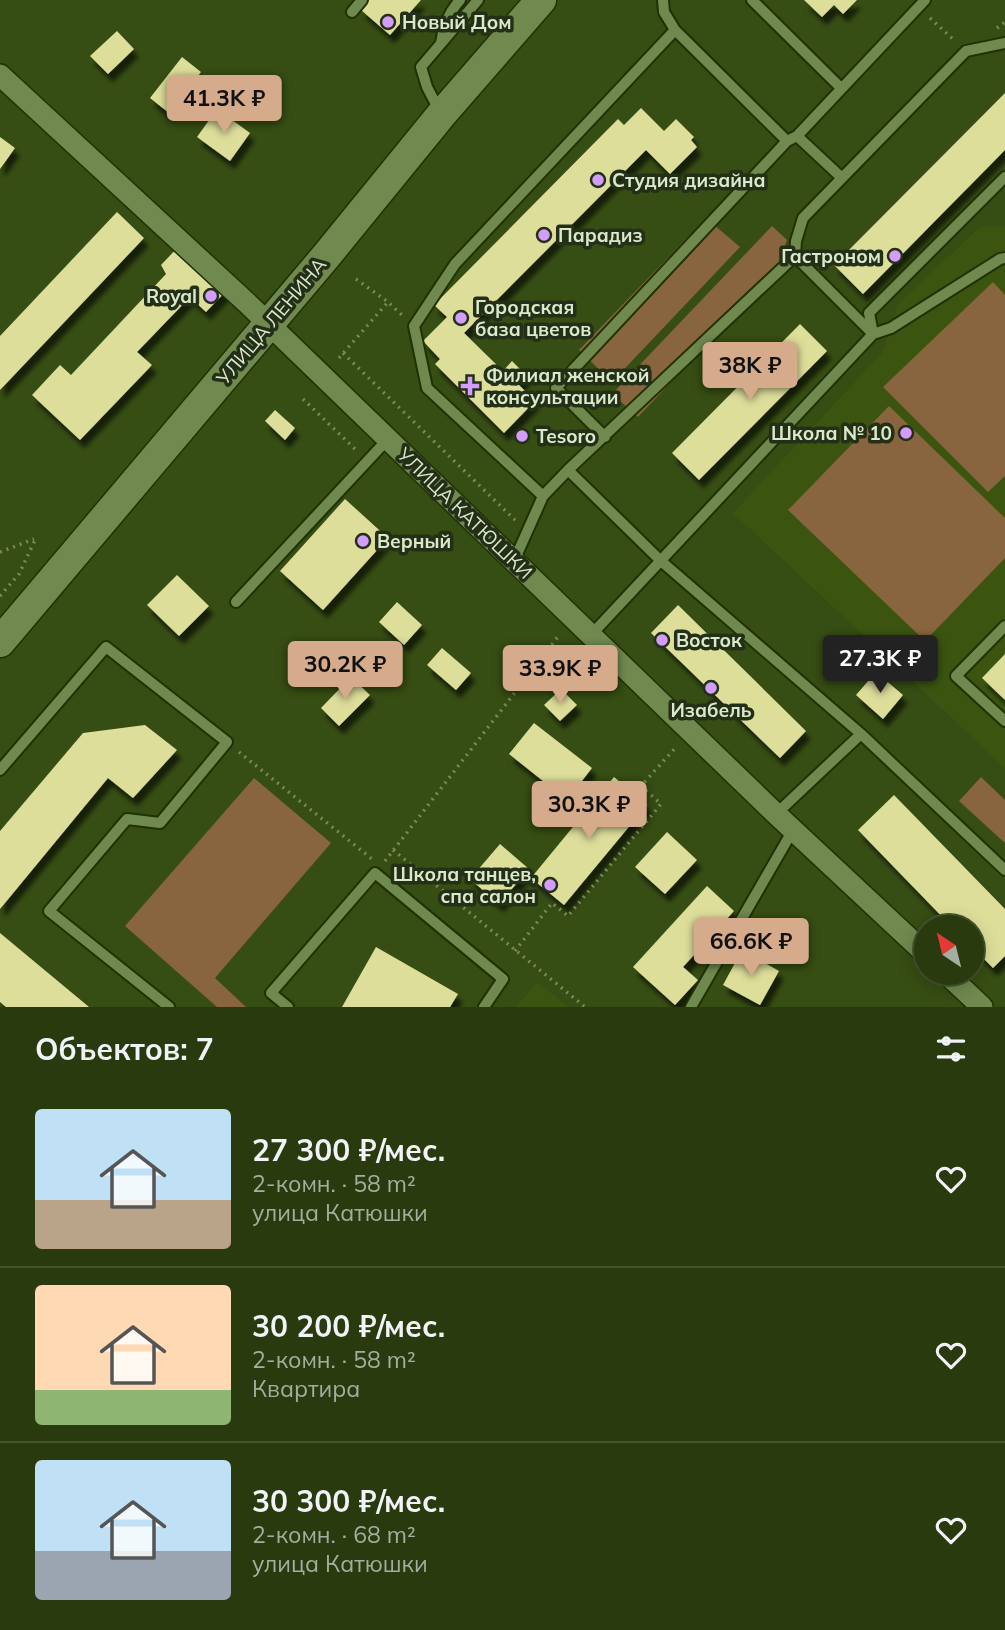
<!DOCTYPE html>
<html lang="ru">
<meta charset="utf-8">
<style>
:root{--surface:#283a0e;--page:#34451c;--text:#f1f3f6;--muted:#a5ad9e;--line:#44542e;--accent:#d6ab8b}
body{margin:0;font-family:Mulish,sans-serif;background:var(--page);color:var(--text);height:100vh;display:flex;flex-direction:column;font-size:26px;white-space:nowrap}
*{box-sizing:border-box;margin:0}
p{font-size:23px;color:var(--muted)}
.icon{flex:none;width:38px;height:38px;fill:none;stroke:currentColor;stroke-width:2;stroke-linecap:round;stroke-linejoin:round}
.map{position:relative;height:1007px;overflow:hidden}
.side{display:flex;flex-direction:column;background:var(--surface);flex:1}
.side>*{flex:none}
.needle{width:46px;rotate:325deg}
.tools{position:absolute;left:914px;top:915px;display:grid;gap:14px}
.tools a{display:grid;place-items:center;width:70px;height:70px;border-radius:50%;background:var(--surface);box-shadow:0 4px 18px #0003,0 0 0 2px var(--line);font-size:35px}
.price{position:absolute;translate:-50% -60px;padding:0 16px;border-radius:7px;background:var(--accent);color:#111;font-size:23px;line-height:46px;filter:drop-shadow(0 2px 4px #0008)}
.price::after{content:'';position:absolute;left:50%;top:42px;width:21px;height:16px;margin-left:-10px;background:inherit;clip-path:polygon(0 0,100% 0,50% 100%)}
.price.on{background:#222;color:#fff}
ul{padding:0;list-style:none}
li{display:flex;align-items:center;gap:21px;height:175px;padding:0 35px}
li+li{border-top:2px solid var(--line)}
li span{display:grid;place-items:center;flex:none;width:196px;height:140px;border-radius:7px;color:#555}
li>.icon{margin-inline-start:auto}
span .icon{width:84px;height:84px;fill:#fffc;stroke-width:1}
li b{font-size:30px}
h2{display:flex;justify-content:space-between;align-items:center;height:84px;padding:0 35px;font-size:30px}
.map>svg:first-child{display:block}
.built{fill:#3b5511}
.green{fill:#88653f}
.building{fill:#dede9b;filter:url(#shadow)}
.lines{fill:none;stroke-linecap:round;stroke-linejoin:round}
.lane-casing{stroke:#203104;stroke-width:14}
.street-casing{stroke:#203104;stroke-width:24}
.secondary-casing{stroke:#203104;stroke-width:33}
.path{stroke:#778a5b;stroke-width:3.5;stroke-dasharray:2 5;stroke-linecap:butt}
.lane{stroke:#6f894f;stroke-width:10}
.street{stroke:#6f894f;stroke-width:21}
.secondary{stroke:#6f894f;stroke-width:30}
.poi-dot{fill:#d29dfd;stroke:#242f17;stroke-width:2.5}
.labels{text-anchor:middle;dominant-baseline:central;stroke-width:7;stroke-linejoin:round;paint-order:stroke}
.poi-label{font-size:19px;font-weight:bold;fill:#dae9cb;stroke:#242f17;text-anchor:start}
.street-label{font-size:19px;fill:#dae9cb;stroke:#242f17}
</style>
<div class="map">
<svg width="1005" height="1007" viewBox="0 0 1005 1007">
<defs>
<filter id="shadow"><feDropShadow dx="4.5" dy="8" stdDeviation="2" flood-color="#0009"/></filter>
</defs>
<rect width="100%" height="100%" fill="#364d13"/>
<path class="built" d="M1005,226V768L733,513L882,353L899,303L980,227Z
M537,982L569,1007H516Z"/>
<path class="green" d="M706,218L740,247L612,382L579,350Z
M772,226L787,240L777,270L638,417L612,394Z
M993,282L1005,295V476L988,492L883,387Z
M889,406L1005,518V558L925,641L788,510Z
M981,777L1005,800V843L959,801Z
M254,778L331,843L215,978L246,1007H217L125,926Z"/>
<path class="building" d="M369,0H421L390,35L361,10Z
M804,0H857L843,14L834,5L822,17Z
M117,31L134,49L108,74L90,56Z
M182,57L201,72L169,113L150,98Z
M1005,93V150L863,294L834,265Z
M641,108L664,131L676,119L694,137L691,140L697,147L670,174L646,150L464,333L503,371L512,361L527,376L518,384L535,401L504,433L435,364L440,359L423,341L447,317L434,305L618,119L624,125Z
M217,109L250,133L230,161L197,137Z
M0,137L15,148L0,169Z
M117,212L144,238L0,390V336Z
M180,245L227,290L206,312L190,297L137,352L152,365L80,440L32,395L60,365L71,375L166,274L161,265Z
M800,324L827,351L699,480L672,453Z
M275,410L295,428L285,440L265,421Z
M345,499L388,538L323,610L280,571Z
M177,575L209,606L179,636L147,605Z
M397,602L422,625L404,645L379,622Z
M678,605L806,731L780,758L651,633Z
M442,648L471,673L456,690L427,665Z
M1005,654V700L982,678Z
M876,672L903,695L883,719L856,695Z
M351,677L370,695L339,726L321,708Z
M561,689L577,705L560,721L544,705Z
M534,723L592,768L567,800L509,754Z
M145,725L177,750L133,798L108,778L0,909V831L83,733Z
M614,777L647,805L564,905L531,878Z
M894,795L1005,909V956L993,968L971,946V928H953L858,830Z
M667,832L697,860L665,894L635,867Z
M500,844L529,869L499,904L470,879Z
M707,886L734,911L683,967L698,980L675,1005L633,967Z
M0,933L89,1007H6L0,1002Z
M376,947L458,994L450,1007H342Z
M742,950L779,971L760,1005L723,985Z"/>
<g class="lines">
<g class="lane-casing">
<path id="lane" d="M663,0L664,12L675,30
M752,0L841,88
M352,12L362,0
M441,43C443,26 448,13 460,0
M440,112L427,87L421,67L478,0
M797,136L842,178
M795,256L873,334L891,328L1000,259L1005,258
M605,437L556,388L787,141L797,136L925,0
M568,470L661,561L861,734L1005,870
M543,496L427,388L414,326L455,264L675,30L787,141
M514,561L543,496L568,470L795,256L796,241L803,218L966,51L1005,43
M236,602L388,439
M1005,626L956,676L1005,721
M591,635L873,334L869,313L1005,177
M0,770L106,647L227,742L160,823L127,819L49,911L169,1007
M776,814L861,734
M288,1007L271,993L375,873L503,979L484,1007
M691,1007L793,830"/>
</g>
<g class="street-casing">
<path id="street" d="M0,75L247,303L776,814L926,954
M946,973L982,1007"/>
</g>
<g class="secondary-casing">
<path id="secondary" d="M0,642L327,255L441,115L541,0"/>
</g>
<path class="path" d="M930,18L955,41
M997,28L1005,22
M356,279L388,302L404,317
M343,353L515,520
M339,358L388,302
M303,399L357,451
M0,552L34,539
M0,596L19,574L36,538
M239,752L372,859
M393,850L585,1007
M385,861L560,634
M515,951L552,903L568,916L661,804L641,786L677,746"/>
<use href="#lane" class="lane"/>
<use href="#street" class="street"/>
<use href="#secondary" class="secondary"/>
</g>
<g class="poi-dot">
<circle cx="388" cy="22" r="7"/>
<circle cx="598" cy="180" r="7"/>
<circle cx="544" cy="235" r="7"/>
<circle cx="895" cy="256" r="7"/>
<circle cx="211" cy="296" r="7"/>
<circle cx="461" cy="318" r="7"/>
<path d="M466.5 375.5h7v7h7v7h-7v7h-7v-7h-7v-7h7z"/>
<circle cx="906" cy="433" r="7"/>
<circle cx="522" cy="436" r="7"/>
<circle cx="363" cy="541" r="7"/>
<circle cx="662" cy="640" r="7"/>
<circle cx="711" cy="688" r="7"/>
<circle cx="550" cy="885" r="7"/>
</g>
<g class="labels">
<g class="poi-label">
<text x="402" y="22">Новый Дом</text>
<text x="612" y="180">Студия дизайна</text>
<text x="558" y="235">Парадиз</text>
<text x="881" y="256" text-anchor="end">Гастроном</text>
<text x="197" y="296" text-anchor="end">Royal</text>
<text x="475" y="307">Городская<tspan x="475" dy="22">база цветов</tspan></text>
<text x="486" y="375">Филиал женской<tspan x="486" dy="22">консультации</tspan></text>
<text x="892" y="433" text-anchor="end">Школа № 10</text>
<text x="536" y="436">Tesoro</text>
<text x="377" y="541">Верный</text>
<text x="676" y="640">Восток</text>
<text x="711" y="710" text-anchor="middle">Изабель</text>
<text x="536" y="874" text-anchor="end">Школа танцев,<tspan x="536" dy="22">спа салон</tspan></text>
</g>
<g class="street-label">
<text transform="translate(271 321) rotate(-50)">УЛИЦА ЛЕНИНА</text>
<text transform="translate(465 513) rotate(44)">УЛИЦА КАТЮШКИ</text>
</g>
</g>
</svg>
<div class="tools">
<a><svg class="needle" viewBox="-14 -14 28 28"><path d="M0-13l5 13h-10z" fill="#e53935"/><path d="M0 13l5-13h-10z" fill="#a5ad9e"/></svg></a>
</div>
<b class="price" style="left:224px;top:135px">41.3K ₽</b>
<b class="price" style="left:750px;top:402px">38K ₽</b>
<b class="price on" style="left:880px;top:695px">27.3K ₽</b>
<b class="price" style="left:345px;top:701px">30.2K ₽</b>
<b class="price" style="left:560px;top:705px">33.9K ₽</b>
<b class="price" style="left:589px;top:841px">30.3K ₽</b>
<b class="price" style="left:751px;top:978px">66.6K ₽</b>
</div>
<section class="side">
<h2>Объектов: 7<svg class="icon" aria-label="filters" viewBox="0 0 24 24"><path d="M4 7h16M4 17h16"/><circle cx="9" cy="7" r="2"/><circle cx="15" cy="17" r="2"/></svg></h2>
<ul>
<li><span style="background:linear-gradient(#bfe0f5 65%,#b9a48a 0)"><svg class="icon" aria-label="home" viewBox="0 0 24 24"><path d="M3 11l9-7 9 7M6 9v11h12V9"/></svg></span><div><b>27 300 ₽/мес.</b><p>2-комн. · 58 m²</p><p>улица Катюшки</p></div><svg class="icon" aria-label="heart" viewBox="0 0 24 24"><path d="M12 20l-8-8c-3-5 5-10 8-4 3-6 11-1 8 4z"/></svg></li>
<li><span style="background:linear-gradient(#ffd9b3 75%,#8fb573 0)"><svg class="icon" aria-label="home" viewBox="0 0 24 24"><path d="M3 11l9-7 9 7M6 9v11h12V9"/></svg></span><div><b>30 200 ₽/мес.</b><p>2-комн. · 58 m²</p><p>Квартира</p></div><svg class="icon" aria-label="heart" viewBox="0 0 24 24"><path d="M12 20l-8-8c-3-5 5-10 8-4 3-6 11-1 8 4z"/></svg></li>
<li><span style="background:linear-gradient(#bfe0f5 65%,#9aa5b1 0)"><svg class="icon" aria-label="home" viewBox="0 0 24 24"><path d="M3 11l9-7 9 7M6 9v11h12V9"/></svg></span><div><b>30 300 ₽/мес.</b><p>2-комн. · 68 m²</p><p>улица Катюшки</p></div><svg class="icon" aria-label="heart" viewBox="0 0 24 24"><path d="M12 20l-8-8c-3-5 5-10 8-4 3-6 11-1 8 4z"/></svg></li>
</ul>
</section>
